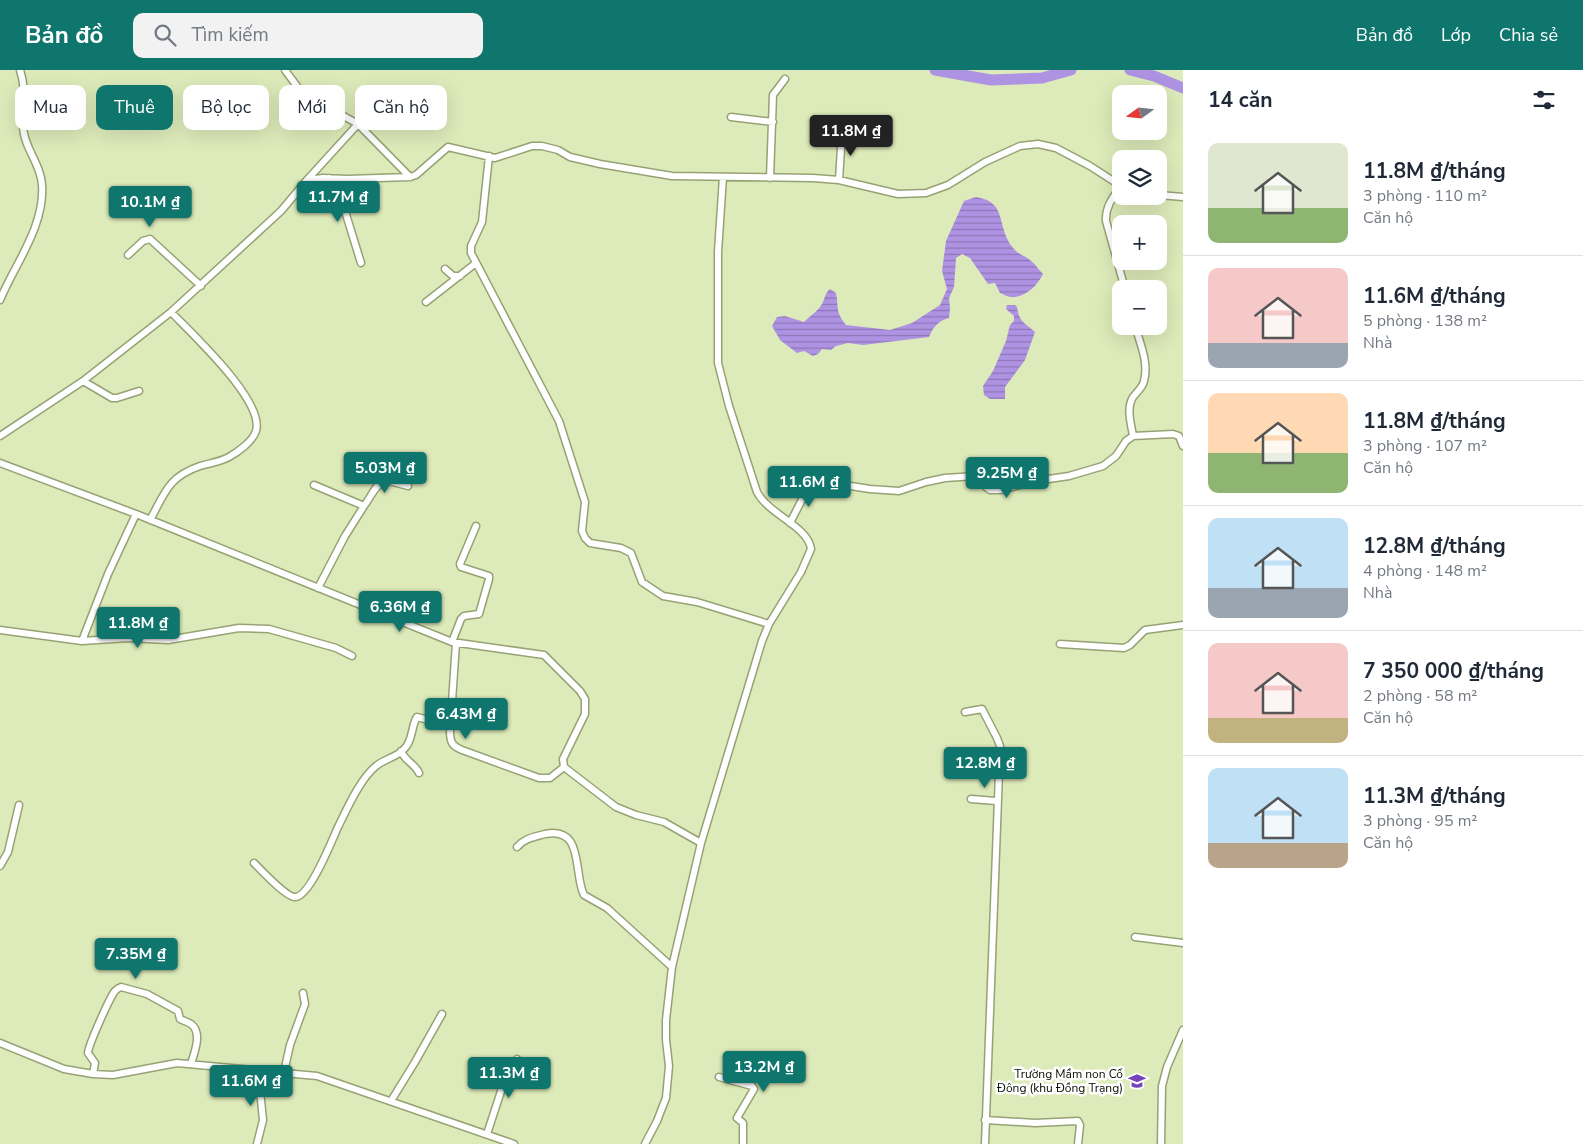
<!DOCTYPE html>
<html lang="vi">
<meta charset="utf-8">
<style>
:root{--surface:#fff;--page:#f2f2f3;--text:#1f2937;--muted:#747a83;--line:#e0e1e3;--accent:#0f766e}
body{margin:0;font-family:"Nunito Sans",sans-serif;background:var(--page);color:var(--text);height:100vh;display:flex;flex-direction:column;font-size:19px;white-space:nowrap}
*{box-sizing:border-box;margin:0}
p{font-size:16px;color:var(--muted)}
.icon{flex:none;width:28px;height:28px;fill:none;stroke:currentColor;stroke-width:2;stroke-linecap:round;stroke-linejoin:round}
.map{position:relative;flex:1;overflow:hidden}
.sheet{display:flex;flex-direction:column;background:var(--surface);width:400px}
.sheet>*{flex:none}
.banner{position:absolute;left:15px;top:15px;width:475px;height:45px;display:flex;gap:10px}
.needle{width:32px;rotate:255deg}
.tools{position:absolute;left:1112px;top:15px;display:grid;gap:10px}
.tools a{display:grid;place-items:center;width:55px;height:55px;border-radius:10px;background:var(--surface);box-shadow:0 5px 20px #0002;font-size:25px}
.price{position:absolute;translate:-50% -42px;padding:0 11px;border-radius:5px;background:var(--accent);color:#fff;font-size:16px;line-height:32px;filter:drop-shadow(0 1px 2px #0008)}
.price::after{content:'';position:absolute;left:50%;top:30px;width:15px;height:11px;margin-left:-8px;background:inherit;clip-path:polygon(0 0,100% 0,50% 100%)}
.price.current{background:#222;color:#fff}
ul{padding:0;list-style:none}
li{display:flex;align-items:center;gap:15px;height:125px;padding:0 25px}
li+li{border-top:1px solid var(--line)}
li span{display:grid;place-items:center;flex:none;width:140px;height:100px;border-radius:10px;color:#555}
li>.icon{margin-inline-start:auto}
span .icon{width:60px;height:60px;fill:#fffc;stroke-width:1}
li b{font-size:21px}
h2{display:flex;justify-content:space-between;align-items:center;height:60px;padding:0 25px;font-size:21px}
.pill{padding:0 18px;border-radius:10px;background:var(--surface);box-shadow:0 5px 20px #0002;font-size:18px;line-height:45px}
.pill.current{background:var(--accent);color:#fff}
header{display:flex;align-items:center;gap:30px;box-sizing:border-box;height:70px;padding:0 25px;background:var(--accent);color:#fff}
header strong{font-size:24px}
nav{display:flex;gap:28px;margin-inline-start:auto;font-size:18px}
.search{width:350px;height:45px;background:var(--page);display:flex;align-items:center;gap:12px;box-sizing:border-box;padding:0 18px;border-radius:10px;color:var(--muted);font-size:19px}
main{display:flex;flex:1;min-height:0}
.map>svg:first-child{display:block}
.water{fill:url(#water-rules)}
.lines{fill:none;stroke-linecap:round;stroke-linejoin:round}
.river{stroke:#af93e3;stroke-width:11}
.street-casing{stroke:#97a274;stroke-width:9}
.street{stroke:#fff;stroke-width:6}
.labels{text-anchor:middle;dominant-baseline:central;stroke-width:5;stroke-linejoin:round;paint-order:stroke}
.poi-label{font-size:12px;fill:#0a0d01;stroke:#fff;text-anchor:end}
</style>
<header>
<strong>Bản đồ</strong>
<div class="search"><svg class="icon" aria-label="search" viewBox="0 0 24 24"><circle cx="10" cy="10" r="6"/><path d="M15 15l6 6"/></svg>Tìm kiếm</div>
<nav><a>Bản đồ</a><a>Lớp</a><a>Chia sẻ</a></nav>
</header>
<main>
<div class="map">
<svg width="1183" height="1074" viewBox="0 0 1183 1074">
<defs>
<pattern id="water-rules" width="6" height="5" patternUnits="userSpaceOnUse" patternTransform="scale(1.25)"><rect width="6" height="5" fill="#af93e3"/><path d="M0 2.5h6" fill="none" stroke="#8d76b6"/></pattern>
</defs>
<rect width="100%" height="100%" fill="#ddeab9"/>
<path class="water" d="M976,127C1009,132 995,158 1014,179C1018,184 1025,186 1030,190C1035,194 1039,200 1043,204C1037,216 1025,228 1011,227C1008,227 1003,224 1000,223L995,213L988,214L970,188L962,184L956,188L954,217L949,228L950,239L949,248C938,251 933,257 929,267L863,275L848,273L836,276L831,280L822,279L818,284L813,286L804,281L797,283L780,270L772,256L777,247L785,246L804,252C810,246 818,241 822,234C825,228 825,223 830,219L836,223C839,238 835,241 846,255L890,260L912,253L940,235L947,219L942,201L946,171L964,131Z
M1015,235L1017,237C1019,252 1024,252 1035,262L1025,290L1005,317V329H990L984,325L983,316L993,301L1006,271L1010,255L1014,251V246L1006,239L1007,235Z"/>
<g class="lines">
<path class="river" d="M935,0L991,10L1042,8L1071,0
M1130,0L1154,6L1183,18"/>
<g class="street-casing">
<path id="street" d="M285,0L302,23L358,54L410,107
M731,47L773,52
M489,86L482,152L471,176V183L559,351L585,432L582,461L585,468L590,473L621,478L631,483L642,512L663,526L697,532L769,554
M329,108L345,141L361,193
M770,108L773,25L785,9
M307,110L358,54
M839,110L842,62
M1121,116C1113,127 1105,137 1106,151L1125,219
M1159,125L1183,127
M128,185L143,171L150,169L201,216
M445,199L453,206H460
M0,230C15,194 45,156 42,115C41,94 24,78 23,57C22,36 27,21 20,0
M426,232L476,193
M1135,256C1140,273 1149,293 1144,311C1143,317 1137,322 1133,327C1126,339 1131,353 1133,366L1173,364L1179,366L1183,376
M83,311L112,328H117L139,321
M0,366L83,311L171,242L281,141L307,110L323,108L347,109L410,107L416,105L448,77L495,88L532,76H542L558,80L570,87L600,94L672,106L813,108L839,110L898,124L926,123L948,115L985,92L1020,76L1038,74L1056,78L1090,96L1121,116
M0,393L136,444L452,572L544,585L580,621L585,629V644L563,689L564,697L616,737L636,745L664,752L701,773
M314,415L364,436L345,466L318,518
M364,436C371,427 375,415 385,410L408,416
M136,444L108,504L82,571L128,568L168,570L239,558L269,559L336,578L352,586
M150,450C165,423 168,407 200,396C210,393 220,392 229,387C238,382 253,371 256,361C265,331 191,263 171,242
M790,453L812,410L870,419L899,421L926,412L945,408L976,406L982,409L986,417L990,420H1001L1035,411L1069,406L1103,396L1116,386L1126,371L1133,366
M0,560L82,571
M452,572L461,549L464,546L479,544L489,509V506L486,505L461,497L460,494L476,456
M456,573L450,661C450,672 452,676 462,680L539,708H550L564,697
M1060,574L1124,578L1130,575L1145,560L1183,555
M965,642L982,639L997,668L1000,676L985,1074
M401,681C404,690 415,694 419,703
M971,729L996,731
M517,777C525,768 534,767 545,764C585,756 573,804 584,825L607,838L672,897
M254,793C261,800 286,827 295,827C310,827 332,770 338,757C347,739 360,709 376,696C384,689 398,687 405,678C413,670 411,656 417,647L451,656
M0,796L8,782L19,735
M1135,867L1183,873
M0,973L64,999L93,1004L113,1005L177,993L317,1006L514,1074
M284,1002L290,975L305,934L303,923
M93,1004L95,993L88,983C88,976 110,927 115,921C118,918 118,918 121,917L147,924L178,941L180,949C184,951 188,952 191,954C203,963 194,983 191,994
M719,1007L752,1016L754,1019L737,1048L743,1053V1074
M391,1031L415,992L442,944
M985,1050L1035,1053L1078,1051L1080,1055L1078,1074
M487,1064L505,1009L517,989
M257,1074L263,1050L258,1000
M645,1074L657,1051L666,1028L669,996L666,970V950L672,897L701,773L762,571L769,554L801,502L811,479C808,456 769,445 757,422L729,336L718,293V182L723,107
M1161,1074L1162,1016L1167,997L1183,960"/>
</g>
<use href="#street" class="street"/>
</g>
<defs>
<g id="school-bare" transform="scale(1.35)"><path d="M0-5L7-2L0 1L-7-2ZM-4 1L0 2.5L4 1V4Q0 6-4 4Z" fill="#7643ba" stroke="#fff" stroke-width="2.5" paint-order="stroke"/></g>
</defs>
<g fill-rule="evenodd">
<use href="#school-bare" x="1137" y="1011"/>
</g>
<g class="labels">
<g class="poi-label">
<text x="1123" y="1004">Trường Mầm non Cổ<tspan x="1123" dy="14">Đông (khu Đồng Trạng)</tspan></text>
</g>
</g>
</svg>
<div class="tools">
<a><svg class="needle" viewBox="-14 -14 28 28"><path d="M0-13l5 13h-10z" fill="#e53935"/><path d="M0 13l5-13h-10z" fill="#747a83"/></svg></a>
<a><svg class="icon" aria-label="layers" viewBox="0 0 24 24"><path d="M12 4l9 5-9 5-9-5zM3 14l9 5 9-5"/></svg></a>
<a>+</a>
<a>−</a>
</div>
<b class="price current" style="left:851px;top:87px">11.8M ₫</b>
<b class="price" style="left:338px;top:153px">11.7M ₫</b>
<b class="price" style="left:150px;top:158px">10.1M ₫</b>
<b class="price" style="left:385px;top:424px">5.03M ₫</b>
<b class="price" style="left:1007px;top:429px">9.25M ₫</b>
<b class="price" style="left:809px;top:438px">11.6M ₫</b>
<b class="price" style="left:400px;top:563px">6.36M ₫</b>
<b class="price" style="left:138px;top:579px">11.8M ₫</b>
<b class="price" style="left:466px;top:670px">6.43M ₫</b>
<b class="price" style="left:985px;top:719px">12.8M ₫</b>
<b class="price" style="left:136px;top:910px">7.35M ₫</b>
<b class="price" style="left:764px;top:1023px">13.2M ₫</b>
<b class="price" style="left:509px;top:1029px">11.3M ₫</b>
<b class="price" style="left:251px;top:1037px">11.6M ₫</b>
<div class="banner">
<a class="pill">Mua</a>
<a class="pill current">Thuê</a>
<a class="pill">Bộ lọc</a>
<a class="pill">Mới</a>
<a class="pill">Căn hộ</a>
</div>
</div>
<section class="sheet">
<h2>14 căn<svg class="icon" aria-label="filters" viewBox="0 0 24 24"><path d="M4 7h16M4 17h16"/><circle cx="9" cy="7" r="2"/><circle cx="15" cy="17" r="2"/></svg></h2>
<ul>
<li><span style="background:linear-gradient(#dfe7d0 65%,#8fb573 0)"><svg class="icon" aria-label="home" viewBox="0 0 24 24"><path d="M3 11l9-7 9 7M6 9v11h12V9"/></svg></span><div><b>11.8M ₫/tháng</b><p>3 phòng · 110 m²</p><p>Căn hộ</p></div></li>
<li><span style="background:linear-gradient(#f6c9c9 75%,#9aa5b1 0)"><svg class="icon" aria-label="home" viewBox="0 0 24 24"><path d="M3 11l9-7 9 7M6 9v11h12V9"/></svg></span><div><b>11.6M ₫/tháng</b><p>5 phòng · 138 m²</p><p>Nhà</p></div></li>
<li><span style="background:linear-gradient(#ffd9b3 60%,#8fb573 0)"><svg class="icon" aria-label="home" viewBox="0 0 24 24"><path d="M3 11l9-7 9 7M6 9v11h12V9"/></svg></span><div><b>11.8M ₫/tháng</b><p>3 phòng · 107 m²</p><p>Căn hộ</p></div></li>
<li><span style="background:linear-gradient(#bfe0f5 70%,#9aa5b1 0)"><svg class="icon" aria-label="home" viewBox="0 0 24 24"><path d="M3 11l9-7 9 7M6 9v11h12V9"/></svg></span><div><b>12.8M ₫/tháng</b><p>4 phòng · 148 m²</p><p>Nhà</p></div></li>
<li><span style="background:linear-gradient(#f6c9c9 75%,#c2b280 0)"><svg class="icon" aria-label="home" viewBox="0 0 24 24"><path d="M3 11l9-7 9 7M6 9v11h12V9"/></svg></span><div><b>7 350 000 ₫/tháng</b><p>2 phòng · 58 m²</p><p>Căn hộ</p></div></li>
<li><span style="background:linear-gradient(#bfe0f5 75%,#b9a48a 0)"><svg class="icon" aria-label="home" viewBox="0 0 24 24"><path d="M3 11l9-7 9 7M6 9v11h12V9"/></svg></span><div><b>11.3M ₫/tháng</b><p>3 phòng · 95 m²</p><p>Căn hộ</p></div></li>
</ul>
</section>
</main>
